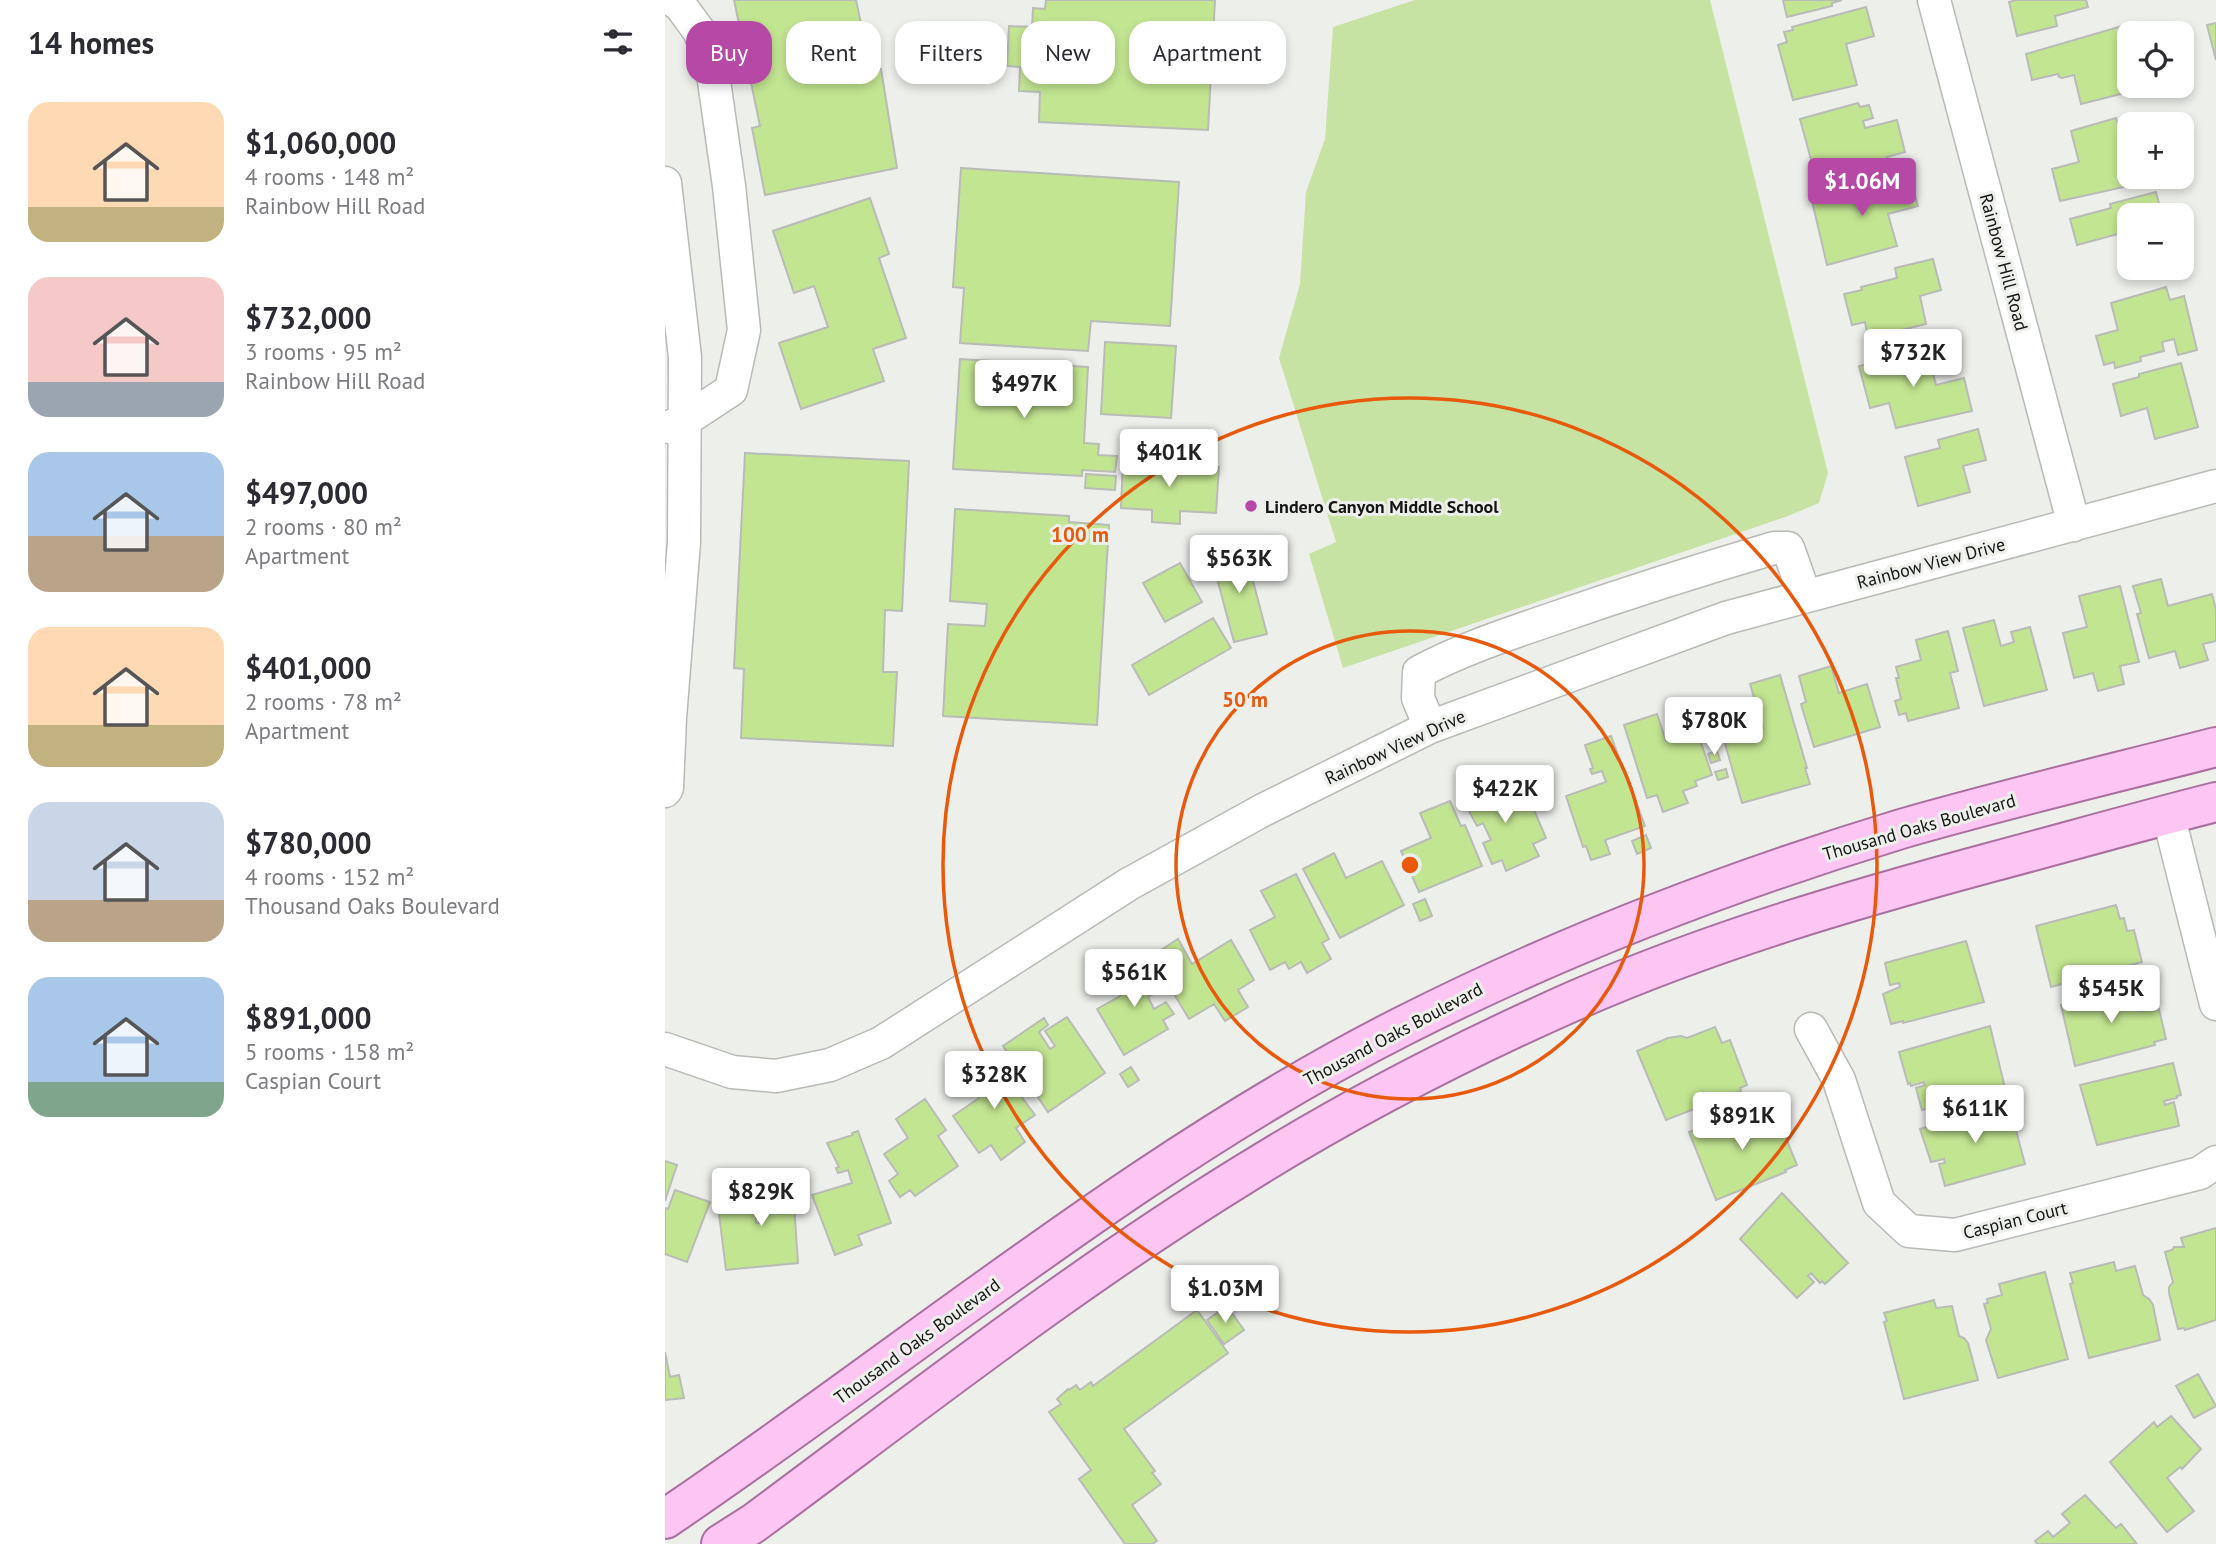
<!DOCTYPE html>
<meta charset="utf-8">
<style>
:root{--surface:#fff;--page:#f7f7f7;--text:#2b2b33;--muted:#7c7c81;--accent:#b648a6}
body{margin:0;font-family:"PT Sans",sans-serif;background:var(--page);color:var(--text);height:100vh;display:flex;flex-direction:column;font-size:26px;white-space:nowrap}
*{box-sizing:border-box;margin:0}
p{font-size:23px;color:var(--muted)}
.icon{flex:none;width:38px;height:38px;fill:none;stroke:currentColor;stroke-width:2;stroke-linecap:round;stroke-linejoin:round}
.map{position:relative;flex:1;overflow:hidden}
.side{display:flex;flex-direction:column;background:var(--surface);width:665px}
.side>*{flex:none}
.top-card{position:absolute;left:21px;top:21px;width:665px;height:63px;display:flex;gap:14px}
.buttons{position:absolute;left:1452px;top:21px;display:grid;gap:14px}
.buttons a{display:grid;place-items:center;width:77px;height:77px;border-radius:14px;background:var(--surface);box-shadow:0 4px 10px #0003;font-size:35px}
.price{position:absolute;translate:-50% -60px;padding:0 16px;border-radius:7px;background:#fff;color:#222;font-size:23px;line-height:46px;filter:drop-shadow(0 2px 4px #0008)}
.price::after{content:'';position:absolute;left:50%;top:42px;width:21px;height:16px;margin-left:-10px;background:inherit;clip-path:polygon(0 0,100% 0,50% 100%)}
.price.current{background:var(--accent);color:#fff}
ul{padding:0;list-style:none}
li{display:flex;align-items:center;gap:21px;height:175px;padding:0 28px}
li span{display:grid;place-items:center;flex:none;width:196px;height:140px;border-radius:21px;color:#555}
li>.icon{margin-inline-start:auto}
span .icon{width:84px;height:84px;fill:#fffc;stroke-width:1}
li b{font-size:30px}
h2{display:flex;justify-content:space-between;align-items:center;height:84px;padding:0 28px;font-size:30px}
.chip{padding:0 24px;border-radius:21px;background:var(--surface);box-shadow:0 4px 10px #0003;font-size:24px;line-height:63px}
.chip.current{background:var(--accent);color:#fff}
main{display:flex;flex:1;min-height:0}
.map>svg:first-child{display:block}
.green{fill:#c7e3a3}
.building{fill:#c2e591;stroke:#b9bbb7;stroke-width:2}
.lines{fill:none;stroke-linecap:round;stroke-linejoin:round}
.minor-casing{stroke:#b8bab6;stroke-width:35}
.major-casing{stroke:#aa6f9f;stroke-width:42}
.minor{stroke:#fff;stroke-width:32}
.major{stroke:#fdc6f2;stroke-width:38}
.ring{fill:none;stroke:#e8590c;stroke-width:3.5}
.poi-dot{fill:#b648a6;stroke:#edefeb;stroke-width:2.5}
.labels{text-anchor:middle;dominant-baseline:central;stroke-width:6;stroke-linejoin:round;paint-order:stroke}
.street-label{font-size:18px;fill:#141514;stroke:#edefeb}
.poi-label{font-size:18px;font-weight:bold;fill:#141514;stroke:#edefeb;text-anchor:start}
.centre{fill:#e8590c;stroke:#edefeb;stroke-width:3.5}
.ring-label{font-size:21px;text-anchor:middle;font-weight:bold;fill:#e8590c;stroke:#edefeb;stroke-width:6;stroke-linejoin:round;paint-order:stroke}
</style>
<main>
<section class="side">
<h2>14 homes<svg class="icon" aria-label="filters" viewBox="0 0 24 24"><path d="M4 7h16M4 17h16"/><circle cx="9" cy="7" r="2"/><circle cx="15" cy="17" r="2"/></svg></h2>
<ul>
<li><span style="background:linear-gradient(#ffd9b3 75%,#c2b280 0)"><svg class="icon" aria-label="home" viewBox="0 0 24 24"><path d="M3 11l9-7 9 7M6 9v11h12V9"/></svg></span><div><b>$1,060,000</b><p>4 rooms · 148 m²</p><p>Rainbow Hill Road</p></div></li>
<li><span style="background:linear-gradient(#f6c9c9 75%,#9aa5b1 0)"><svg class="icon" aria-label="home" viewBox="0 0 24 24"><path d="M3 11l9-7 9 7M6 9v11h12V9"/></svg></span><div><b>$732,000</b><p>3 rooms · 95 m²</p><p>Rainbow Hill Road</p></div></li>
<li><span style="background:linear-gradient(#a9c7e8 60%,#b9a48a 0)"><svg class="icon" aria-label="home" viewBox="0 0 24 24"><path d="M3 11l9-7 9 7M6 9v11h12V9"/></svg></span><div><b>$497,000</b><p>2 rooms · 80 m²</p><p>Apartment</p></div></li>
<li><span style="background:linear-gradient(#ffd9b3 70%,#c2b280 0)"><svg class="icon" aria-label="home" viewBox="0 0 24 24"><path d="M3 11l9-7 9 7M6 9v11h12V9"/></svg></span><div><b>$401,000</b><p>2 rooms · 78 m²</p><p>Apartment</p></div></li>
<li><span style="background:linear-gradient(#c9d6e8 70%,#b9a48a 0)"><svg class="icon" aria-label="home" viewBox="0 0 24 24"><path d="M3 11l9-7 9 7M6 9v11h12V9"/></svg></span><div><b>$780,000</b><p>4 rooms · 152 m²</p><p>Thousand Oaks Boulevard</p></div></li>
<li><span style="background:linear-gradient(#a9c7e8 75%,#7fa58c 0)"><svg class="icon" aria-label="home" viewBox="0 0 24 24"><path d="M3 11l9-7 9 7M6 9v11h12V9"/></svg></span><div><b>$891,000</b><p>5 rooms · 158 m²</p><p>Caspian Court</p></div></li>
</ul>
</section>
<div class="map">
<svg width="1551" height="1544" viewBox="0 0 1551 1544">
<rect width="100%" height="100%" fill="#edefeb"/>
<path class="green" d="M750,0H1045L1163,473L1154,503L1123,516L678,668L644,554L671,542L614,358L635,284L641,192L660,139L668,27Z"/>
<path class="building" d="M69,0H191L206,71L216,69L232,168L100,195L87,128L95,126Z
M381,0H550L543,130L374,122L375,92L354,91L355,67L342,66L344,26L367,27L368,8L380,9Z
M1118,0H1177L1167,3V6L1122,17Z
M1351,0H1421L1423,7L1390,16L1392,26L1352,36L1344,2Z
M1201,7L1209,36L1181,44L1192,85L1128,100L1113,45L1122,42L1119,32L1128,30L1127,27Z
M1551,23V60L1542,25Z
M1464,24L1466,33L1465,86H1480V88L1416,104L1409,75L1397,78L1394,77L1393,74L1367,80L1361,54Z
M1193,103L1195,107L1204,105L1208,118L1198,121L1200,128L1232,120L1240,152L1222,157L1226,172L1184,183L1180,168L1170,170L1168,162L1148,167L1135,119Z
M1451,118L1455,133L1465,130V177H1467L1468,185L1395,201L1387,169L1414,162L1406,131Z
M296,168L514,182L505,326L426,321L423,351L295,343L299,288L288,287Z
M1243,173L1253,206L1223,214L1232,246L1162,265L1147,201L1166,196V194Z
M1491,192L1497,215H1465V268H1504L1465,278L1453,234L1412,245L1405,219L1446,208L1445,204Z
M205,198L224,254L214,258L241,338L208,349L219,381L136,409L114,343L163,327L149,286L129,293L108,231Z
M1268,259L1276,290L1255,296L1261,324L1203,338L1200,322L1187,325L1179,294L1197,290L1196,287L1232,278L1230,268Z
M1501,287L1505,300L1519,296L1532,350L1513,355L1509,339L1497,342L1499,351L1475,357L1476,361L1450,368L1449,362L1439,365L1431,336L1453,330L1446,303Z
M440,342L511,346L506,418L436,414Z
M1261,346L1271,385L1299,378L1307,411L1231,428L1224,403L1205,408L1194,366L1213,362V359Z
M295,359L423,367L419,443L434,444L433,455L452,456L450,472L417,470V476L288,469Z
M1516,363L1533,427L1490,439L1482,408L1456,416L1448,384L1474,377V374Z
M1313,429L1321,460L1298,466L1305,492L1253,506L1240,457L1275,448L1273,440Z
M80,453L244,461L237,611L220,610L218,672H232L228,746L76,738L79,669L69,668Z
M458,461L554,467L551,513L515,511V524L487,522V510L456,508Z
M421,474L451,476L450,490L420,488Z
M290,509L404,516V522L444,525L432,725L278,716L283,624L320,626L322,604L285,601Z
M579,547L602,634L569,642L546,556Z
M515,563L537,602L500,622L478,583Z
M1496,579L1503,606L1547,594L1551,610V641L1538,644L1543,660L1515,668L1510,651L1484,658L1472,614L1476,613L1468,586Z
M1455,586L1474,662L1455,666L1459,684L1433,691L1428,673L1409,678L1398,633L1422,627L1414,596Z
M548,618L566,648L484,695L467,665Z
M1329,620L1336,646L1349,642L1346,632L1365,627L1382,690L1319,706L1298,628Z
M1283,631L1293,671L1285,673L1294,708L1243,721L1241,713L1234,715L1230,701L1236,699L1231,678H1234L1231,667L1256,660L1251,640Z
M1166,666L1174,693L1202,684L1215,727L1149,747L1136,704L1141,702L1134,676Z
M1115,675L1142,768H1140L1145,784L1077,803L1059,740L1098,728L1085,684Z
M992,714L1001,741L1032,731L1047,775L1030,781L1032,786L1018,791L1023,803L998,812L992,795L982,798L959,725Z
M946,736L980,826L940,840L945,854L926,860L921,846L918,847L901,796L941,782L937,771L927,774L925,769L928,768L920,745Z
M1052,751L1055,760L1046,763L1043,754Z
M1061,769L1063,777L1053,780L1050,772Z
M828,779L841,808L864,798L881,838L868,844L874,856L841,871L837,860L827,864L818,843L826,840L818,823L812,826L795,794Z
M785,801L796,826L800,825L817,866L754,892L736,851L766,838L755,813Z
M981,835L986,848L972,854L967,841Z
M669,853L681,878L717,861L739,905L675,938L638,869Z
M631,874L664,939L657,943L666,959L642,973L636,962L624,969L620,962L605,970L585,930L610,917L596,891Z
M760,899L767,916L755,921L748,904Z
M1451,905L1455,919L1459,918L1462,931L1469,930L1477,962L1386,987L1371,926Z
M513,939L527,964L566,940L589,980L573,990L583,1007L560,1021L549,1004L524,1019L500,979L504,977L490,954Z
M1301,941L1319,1002L1238,1023V1021L1226,1024L1218,994L1235,987L1234,983L1225,985L1220,963Z
M472,959L492,992L483,997L489,1009L501,1002L509,1014L498,1020L503,1029L459,1055L432,1009L455,996L443,975Z
M1476,984L1482,1005L1475,1007L1476,1011L1488,1008L1489,1011L1494,1009L1501,1039L1489,1042L1490,1045L1410,1066L1396,1005Z
M402,1017L440,1073L383,1112L338,1046L379,1018L383,1025L374,1032L385,1049L390,1046L380,1031Z
M1325,1026L1340,1088L1257,1110L1251,1088L1260,1085L1259,1082L1246,1086L1245,1083L1243,1084L1234,1052Z
M1050,1027L1057,1043L1065,1040L1082,1085L1075,1088L1076,1091L1001,1120L972,1051L1003,1038L1016,1036L1022,1038Z
M326,1056L370,1115L351,1128L360,1142L336,1160L326,1145L314,1153L288,1116L314,1098L298,1075Z
M1508,1063L1516,1095L1512,1096V1098L1499,1101L1500,1105L1509,1102L1514,1126L1432,1145L1415,1085Z
M466,1067L474,1080L463,1087L455,1074Z
M260,1099L281,1130L273,1136L293,1166L250,1196L245,1190L235,1197L224,1181L233,1174L219,1154L243,1138L231,1119Z
M1344,1104L1360,1164L1280,1186L1274,1164L1280,1163L1279,1159L1266,1162L1255,1129Z
M1095,1109L1098,1114L1100,1113L1105,1125L1114,1121L1132,1165L1120,1170L1121,1172L1051,1200L1024,1132L1060,1116L1072,1119Z
M193,1131L226,1223L193,1235L197,1245L170,1255L147,1195L187,1183L183,1170L173,1173L171,1168L174,1167L162,1143L188,1135L187,1133Z
M0,1161L12,1165L0,1201Z
M127,1175L133,1263L61,1270L53,1206L90,1203L91,1223L98,1222L93,1179Z
M10,1190L45,1202L22,1262L0,1254V1208L3,1209Z
M1117,1193L1183,1263L1160,1284L1157,1281L1155,1283L1146,1273L1143,1276L1149,1282L1132,1298L1075,1239Z
M1551,1228V1320L1520,1330L1519,1328L1513,1329L1504,1293V1287L1508,1282L1500,1252L1507,1250L1509,1247H1519L1516,1238Z
M1449,1262L1451,1271L1470,1266L1478,1295L1484,1299L1488,1305L1495,1340L1424,1358L1405,1284L1408,1283L1405,1273Z
M1380,1272L1403,1359L1333,1378L1321,1340L1326,1329L1319,1304L1323,1303L1322,1299L1337,1295L1334,1284Z
M1269,1300L1271,1308L1287,1306L1294,1336L1299,1338L1303,1343L1313,1380L1239,1399L1219,1322L1222,1321L1219,1313Z
M562,1306L579,1330L559,1344L542,1320Z
M532,1310L563,1353L459,1429L490,1471L487,1473L496,1484L467,1505L492,1541L487,1544H460L414,1479L426,1470L384,1412L396,1404L392,1399L403,1389L404,1390L411,1385L415,1390L426,1382L428,1386Z
M0,1352L5,1377L14,1375L19,1398L0,1400Z
M1533,1374L1551,1406L1529,1418L1511,1386Z
M1506,1416L1536,1449L1517,1469L1515,1467L1502,1478L1529,1511L1502,1532L1445,1462L1489,1422L1492,1427Z
M1420,1495L1451,1528L1456,1524L1472,1544H1372L1370,1541L1383,1531L1388,1537L1405,1523L1397,1514Z"/>
<g class="lines">
<g class="minor-casing">
<path id="minor" d="M1269,0L1409,525
M0,183L20,357L19,542L5,718L2,788L0,791
M4,427L19,421L66,390L79,330L64,186L46,60L34,31L15,5L7,0
M765,727L753,698L754,672C795,650 840,635 884,620C959,594 1034,570 1109,548H1123L1140,596
M1503,814L1551,1004
M1146,1029L1174,1080L1214,1203L1244,1231L1290,1235L1535,1173L1551,1162
M0,1049L67,1072L111,1076L165,1065L216,1043L464,884L598,810L765,727L1061,618L1551,486"/>
</g>
<g class="major-casing">
<path id="major" d="M0,1519C244,1354 475,1159 738,1026C898,945 1065,881 1236,829C1340,799 1446,774 1551,747
M56,1544L89,1523C251,1403 410,1278 581,1173C687,1107 798,1050 911,1000C1046,941 1186,900 1327,862C1402,842 1476,821 1551,802"/>
</g>
<use href="#minor" class="minor"/>
<use href="#major" class="major"/>
</g>
<g class="ring">
<circle cx="745" cy="865" r="234"/>
<circle cx="745" cy="865" r="467"/>
</g>
<circle class="poi-dot" cx="586" cy="506" r="7"/>
<g class="labels">
<g class="street-label">
<text transform="translate(1339 262) rotate(75)">Rainbow Hill Road</text>
<text transform="translate(1266 563) rotate(-15)">Rainbow View Drive</text>
<text transform="translate(730 747) rotate(-25)">Rainbow View Drive</text>
<text transform="translate(1254 827) rotate(-16)">Thousand Oaks Boulevard</text>
<text transform="translate(728 1034) rotate(-28)">Thousand Oaks Boulevard</text>
<text transform="translate(1350 1220) rotate(-14)">Caspian Court</text>
<text transform="translate(252 1341) rotate(-36)">Thousand Oaks Boulevard</text>
</g>
<g class="poi-label">
<text x="600" y="506">Lindero Canyon Middle School</text>
</g>
</g>
<circle cx="745" cy="865" r="10" class="centre"/>
<g class="ring-label">
<text x="415" y="542">100 m</text>
<text x="580" y="707">50 m</text>
</g>
</svg>
<div class="buttons">
<a><svg class="icon" aria-label="locate" viewBox="0 0 24 24"><circle cx="12" cy="12" r="6"/><path d="M12 2v4M12 18v4M2 12h4M18 12h4"/></svg></a>
<a>+</a>
<a>−</a>
</div>
<b class="price current" style="left:1197px;top:218px">$1.06M</b>
<b class="price" style="left:1248px;top:389px">$732K</b>
<b class="price" style="left:359px;top:420px">$497K</b>
<b class="price" style="left:504px;top:489px">$401K</b>
<b class="price" style="left:574px;top:595px">$563K</b>
<b class="price" style="left:1049px;top:757px">$780K</b>
<b class="price" style="left:840px;top:825px">$422K</b>
<b class="price" style="left:469px;top:1009px">$561K</b>
<b class="price" style="left:1446px;top:1025px">$545K</b>
<b class="price" style="left:329px;top:1111px">$328K</b>
<b class="price" style="left:1310px;top:1145px">$611K</b>
<b class="price" style="left:1077px;top:1152px">$891K</b>
<b class="price" style="left:96px;top:1228px">$829K</b>
<b class="price" style="left:560px;top:1325px">$1.03M</b>
<div class="top-card">
<a class="chip current">Buy</a>
<a class="chip">Rent</a>
<a class="chip">Filters</a>
<a class="chip">New</a>
<a class="chip">Apartment</a>
</div>
</div>
</main>
